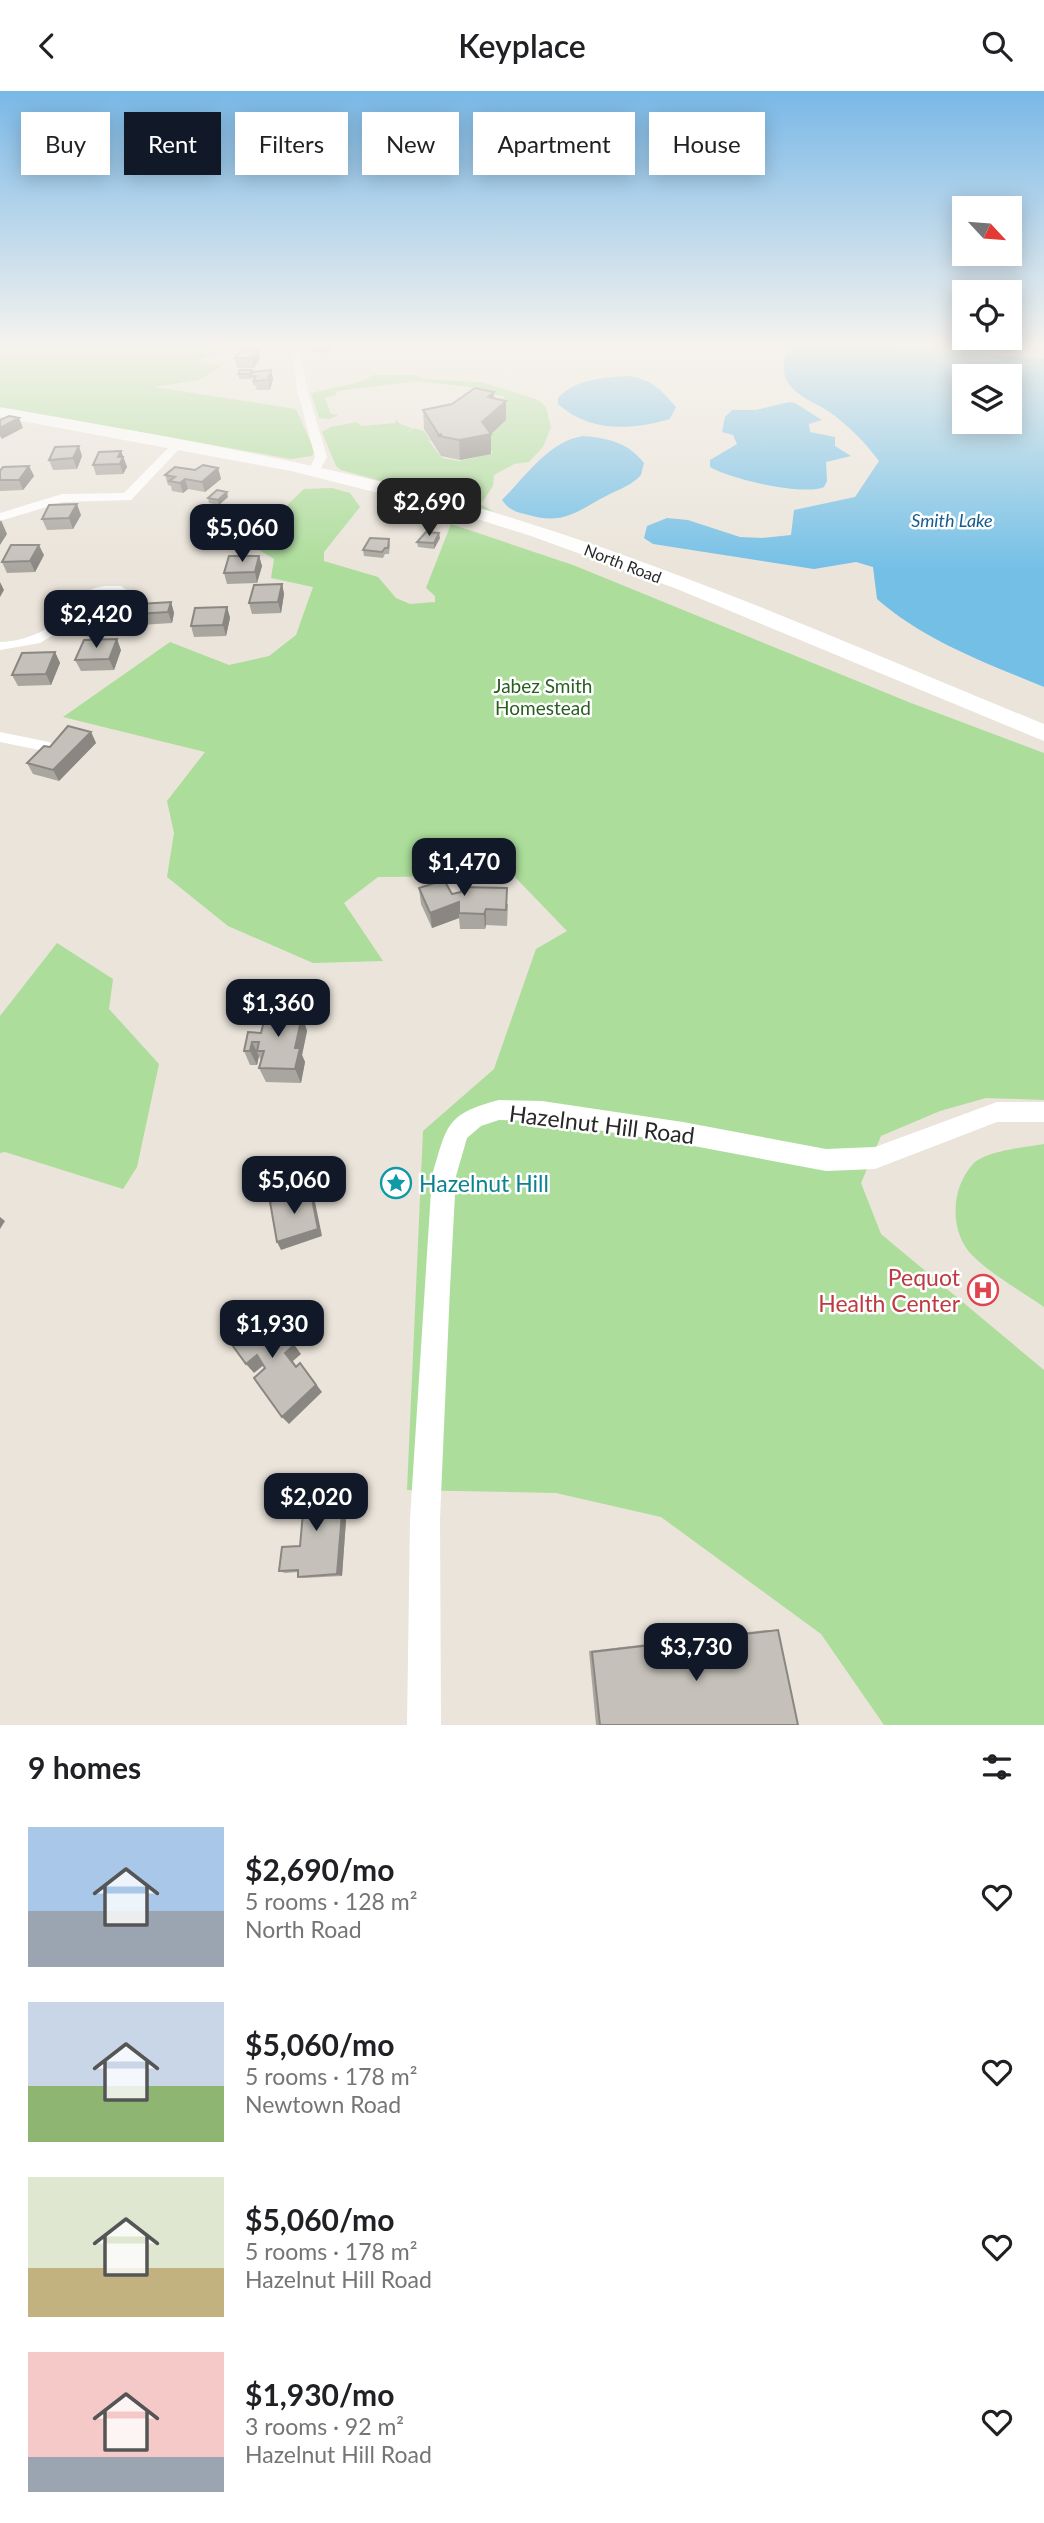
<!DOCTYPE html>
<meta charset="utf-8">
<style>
:root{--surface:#fff;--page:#f6f6f6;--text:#202124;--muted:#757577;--accent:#111827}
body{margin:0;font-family:Lato,sans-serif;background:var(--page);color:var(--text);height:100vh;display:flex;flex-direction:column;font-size:26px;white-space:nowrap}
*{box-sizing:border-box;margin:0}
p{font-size:23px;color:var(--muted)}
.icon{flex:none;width:38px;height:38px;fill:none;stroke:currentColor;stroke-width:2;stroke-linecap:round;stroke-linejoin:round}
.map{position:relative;height:1634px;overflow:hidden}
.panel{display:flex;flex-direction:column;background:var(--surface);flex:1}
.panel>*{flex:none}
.banner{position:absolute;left:21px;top:21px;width:1003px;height:63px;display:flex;gap:14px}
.needle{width:46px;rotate:116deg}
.tools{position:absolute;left:952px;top:105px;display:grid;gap:14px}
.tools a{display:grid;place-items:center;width:70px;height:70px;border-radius:0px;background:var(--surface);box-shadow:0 4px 18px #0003;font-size:35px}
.price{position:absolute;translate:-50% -60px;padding:0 16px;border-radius:14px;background:var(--accent);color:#fff;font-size:23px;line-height:46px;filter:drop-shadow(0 2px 4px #0008)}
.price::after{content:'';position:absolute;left:50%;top:42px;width:21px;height:16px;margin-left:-10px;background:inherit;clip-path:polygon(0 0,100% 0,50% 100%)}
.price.selected{background:#222;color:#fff}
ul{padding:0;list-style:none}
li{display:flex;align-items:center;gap:21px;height:175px;padding:0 28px}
li span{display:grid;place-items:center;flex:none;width:196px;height:140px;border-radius:0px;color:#555}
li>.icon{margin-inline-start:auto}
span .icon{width:84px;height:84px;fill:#fffc;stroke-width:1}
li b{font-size:30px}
h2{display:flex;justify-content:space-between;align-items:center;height:84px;padding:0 28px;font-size:30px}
.pill{padding:0 24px;border-radius:0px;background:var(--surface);box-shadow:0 4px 18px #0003;font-size:24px;line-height:63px}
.pill.selected{background:var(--accent);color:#fff}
header{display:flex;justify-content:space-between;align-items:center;height:91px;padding:0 28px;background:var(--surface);font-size:32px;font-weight:600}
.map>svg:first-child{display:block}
.green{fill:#acdd9a}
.water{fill:#73bfe6;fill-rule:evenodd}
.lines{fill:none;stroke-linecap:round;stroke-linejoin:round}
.street{fill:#fff;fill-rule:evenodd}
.secondary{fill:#fff;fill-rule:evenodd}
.wall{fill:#a9a6a0}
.shaded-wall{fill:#8a8782}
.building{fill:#c5c1ba;stroke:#8a8782;stroke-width:2}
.labels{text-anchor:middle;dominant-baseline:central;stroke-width:5;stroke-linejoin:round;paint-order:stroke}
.far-street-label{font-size:16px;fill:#282828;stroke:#fff}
.far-water-label{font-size:18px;font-style:italic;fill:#155c8f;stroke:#fff}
.park-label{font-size:19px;fill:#265f1e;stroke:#fff}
.near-street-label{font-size:23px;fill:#282828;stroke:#fff}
.near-culture-label{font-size:23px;fill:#0d838f;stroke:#fff;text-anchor:start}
.near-health-label{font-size:23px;fill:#be3a42;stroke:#fff;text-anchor:end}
</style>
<header><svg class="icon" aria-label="back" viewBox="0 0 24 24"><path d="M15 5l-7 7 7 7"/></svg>Keyplace<svg class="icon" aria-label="search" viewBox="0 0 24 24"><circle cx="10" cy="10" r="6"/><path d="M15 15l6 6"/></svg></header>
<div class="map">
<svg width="1044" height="1634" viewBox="0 0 1044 1634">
<rect width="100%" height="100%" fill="#eae4da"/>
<path class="green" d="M10,252H220L219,260L199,270L209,274L226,272L199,289L153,296L296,318L315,361L312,365L291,368L130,339L126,342L0,321V256Z
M373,284H413L424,288L481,291L538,309L546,316L551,336L543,356L529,371L514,373L494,384L493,395L481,413L494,421L341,379L336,375L322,341L331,336L357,331L361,335L395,332L396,328L400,333L412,337L403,344L414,337L424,340L431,350L424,349L429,350L442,367L460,370L493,362L485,349L507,328L491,324L505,305L484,302L487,298L417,290L337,300L336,304L325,307L331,323L339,324L329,328L319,327L311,302L361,291Z
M332,397L350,402L360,416L324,461V470L378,486L396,507L410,513L435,511V505L426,497L451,433L573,474L911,612L1044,662V1009L986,1007L940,1020L881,1045L861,1092L881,1143L1044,1279V1634H884L821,1543L661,1426L556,1402L407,1399L423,1040L494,978L536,858L567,840L514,785L378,786L344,812L383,870L313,872L228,835L167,786L174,742L167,710L205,661L63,626L170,551L229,574L269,565L296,544L313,496L271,487L274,468L248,452L304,398Z
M57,852L113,888L109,918L159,973L137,1076L123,1098L5,1061L0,1062V925Z
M1044,1053V1216C1021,1200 994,1185 974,1166C949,1143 950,1098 973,1073C985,1060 1026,1056 1044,1053Z"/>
<path class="water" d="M791,252H864L1044,268V596C986,572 925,550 877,508L873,476L856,471L814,478L653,453L644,447L647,435L667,427L688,429L740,446L762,447L791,444L794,419L855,406L879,370C864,350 848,334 828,320C814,311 798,306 788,292C781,282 783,260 791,252ZM1010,285V331H964V285Z
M629,285C653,289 661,299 676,316L670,328C632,339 590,342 558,313V307C575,288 605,286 629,285Z
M789,311L795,312L822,329L809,333L810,341L835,346V355L851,365L826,371L827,390L824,396C803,405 730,388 710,376V369L737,353L733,344L722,341L725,326L732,319H756Z
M583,345C607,347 628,351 644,372L641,384C632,394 620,398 608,404C575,421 564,435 525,423C515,421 508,418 502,409C525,386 549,350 583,345Z"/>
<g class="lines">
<path class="street" d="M290,252H299L307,298L327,366L319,381L315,383L309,379L315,366L297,298Z
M174,351L184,353L131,409L63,411L0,430V422L62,403L124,402Z
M105,495H121L135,506C124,524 106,531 86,524L40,552L0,559V551C30,550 53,536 76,518C76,503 91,497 105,495ZM111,502L120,507C112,517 101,522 89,515L95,507Z
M0,641L49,651L57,656L49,661L0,651Z
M499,1009L542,1010L683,1031L826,1058L875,1056L997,1011H1044V1031H997L875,1078L826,1080L683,1053L542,1030L499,1029L481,1035L467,1047L456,1085L450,1197L440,1428L441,1634H407L410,1428L432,1085C447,1035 445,1023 499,1009Z"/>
<path class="secondary" d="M0,316C157,344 315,370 468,414C666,470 854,556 1044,633V650L677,498L531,445L458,422L291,380L0,326Z"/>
</g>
<path class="wall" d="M332,252L333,257L327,262L313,260L312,255Z
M257,253L260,268L254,277H237L235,267Z
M252,279V281L271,279L273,288L270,299H257L255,294H253L252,286L251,288H239L238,283Z
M494,301V307L506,329L491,343V363L460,369L441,365L424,338L423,319L452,313Z
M121,360L127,376L123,383L96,384L93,374Z
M82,365L77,378L53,379L49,369Z
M29,375L34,385L23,399L0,400V380Z
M218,377L221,388L205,401L188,398L183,402L172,400L171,395L168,394L165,384L195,379Z
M228,406L219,414L209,412L208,407Z
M81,424L73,438L47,439L42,428Z
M440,447L434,458L418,456L417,451Z
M389,448L390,454L389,463H385L383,467L364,465L363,459Z
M44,464L35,481L7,482L2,471Z
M259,465L262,475L257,492L227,493L224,482Z
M282,493L284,503L281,522L252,523L249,512Z
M171,511L174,522L172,532L140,534L136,523Z
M227,516L230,527L226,545L194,546L191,535Z
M121,559L114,579L81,580L75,569Z
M55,561L60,572L51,594L18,595L12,584Z
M91,641L96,652L59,690L33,683L27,672L50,656Z
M419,797L508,813L507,835L486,834L485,838H460L459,827L432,837L421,813Z
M300,918L307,940L302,964L305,971L301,992L266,991L259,977L261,970L259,965L257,974H250L244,960L261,942Z
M348,1401L342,1485L303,1487L298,1486V1481L285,1482L279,1480L300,1455L303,1425L294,1426L288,1423Z
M767,1539H778L798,1634H596L589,1560Z"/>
<path class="shaded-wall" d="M264,252H269L270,256L265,257Z
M332,252L333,257L327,262L326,257Z
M257,253L260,268L254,277L252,267L254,258Z
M271,279L273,288L270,299L268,289Z
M494,301V320L506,310V329L491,343V363L460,369L459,349L482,331L488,306Z
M19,327L23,337L2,348L0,345V337Z
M79,355L82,365L77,378L73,367Z
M121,360L127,376L123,383L118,366Z
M29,375L34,385L23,399L19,389Z
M218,377L221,388L205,401L202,391Z
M185,388L188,398L183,402L180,392Z
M227,401L228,406L219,414L218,409Z
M77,413L81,424L73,438L69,427Z
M1,429L7,443L0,454V431Z
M439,442L440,447L434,458V452Z
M39,454L44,464L35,481L30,470Z
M259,465L262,475L257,492L255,481Z
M0,491L4,499L0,506Z
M282,493L284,503L281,522L278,511Z
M171,511L174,522L172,532L168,521Z
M227,516L230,527L226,545L223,534Z
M117,548L121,559L114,579L109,568Z
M55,561L60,572L51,594L46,583Z
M91,641L96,652L59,690L53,679Z
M459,811V827L432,837L430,822Z
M486,818V834L485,838L484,823Z
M300,918L307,940L302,964L305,971L301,992L295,978V957Z
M252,951L259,965L257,974L250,960Z
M310,1098L314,1106L322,1145L281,1159L277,1151Z
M0,1126L5,1130L0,1138Z
M265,1214L301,1263L293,1270L302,1284L285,1262Z
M257,1264L265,1273L254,1282L246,1273Z
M300,1272L322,1301L289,1333L282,1326Z
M344,1398L348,1401L342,1485L337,1483Z"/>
<path class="building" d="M316,252H332L326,257L312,255Z
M246,253H257L254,258H258L252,267H235Z
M240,279H252L250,283H238Z
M271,279L268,289L254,290L256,285H251L252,281Z
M475,297L494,301L488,306L506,310L482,331L491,343L459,349L439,345L442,343L439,344L423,319L452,313Z
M9,325L19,327L0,337V329Z
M79,355L73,367L49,369L55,356Z
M121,360L118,366H123L120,373L93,374L99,361Z
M203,374L218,377L202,391L185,388L180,392L169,390L175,386L165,384L175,376L195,379Z
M29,375L19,389H0V380L3,376Z
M217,399L227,401L218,409L208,407Z
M77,413L69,427L42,428L49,414Z
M426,441L439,442L434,452L417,451Z
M370,447L389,448L388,457H385L382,461L363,459Z
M11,454H39L30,470L2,471Z
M229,465H259L255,481L224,482Z
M282,493L278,511L249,512L254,494Z
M171,511L168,521L136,523L139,513Z
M227,516L223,534L191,535L195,517Z
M117,548L109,568L75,569L84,549Z
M55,561L46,583L12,584L22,562Z
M68,635L91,641L53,679L27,672L44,655L50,656Z
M444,789L452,803L461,801V796L507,797L506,819L486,818L484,823L459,822V811L430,822L419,797Z
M267,918H300L299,925H302L295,957H300L295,978L259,977L264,960H257L259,951H252L250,960H244L248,941L261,942Z
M310,1098L318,1138L277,1151L270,1111Z
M265,1214L294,1254L285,1262L296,1276L300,1272L316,1294L282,1326L254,1287L265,1277L257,1264L246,1273L227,1247Z
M344,1398L337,1483L298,1486V1479L279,1480L282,1456L300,1455L303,1422L288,1423L291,1400Z
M778,1539L798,1634H600L592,1561Z"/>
<linearGradient id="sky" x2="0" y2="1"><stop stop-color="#79b8e7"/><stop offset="0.53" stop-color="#f6f3ee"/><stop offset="1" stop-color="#f6f3ee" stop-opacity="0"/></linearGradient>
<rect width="1044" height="480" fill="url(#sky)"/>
<defs>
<g id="sight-ring" transform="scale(1.575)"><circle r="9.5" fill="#fff" stroke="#0f9aa8" stroke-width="1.5"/><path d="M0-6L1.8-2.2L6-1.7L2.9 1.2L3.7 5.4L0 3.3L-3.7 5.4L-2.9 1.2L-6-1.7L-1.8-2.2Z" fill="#0f9aa8"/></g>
<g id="hospital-ring" transform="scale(1.575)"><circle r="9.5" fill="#fff" stroke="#e0444e" stroke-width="1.5"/><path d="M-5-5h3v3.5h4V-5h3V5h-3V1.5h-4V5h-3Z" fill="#e0444e"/></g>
</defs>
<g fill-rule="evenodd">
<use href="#sight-ring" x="396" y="1092"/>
<use href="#hospital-ring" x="983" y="1199"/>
</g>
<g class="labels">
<g class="far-street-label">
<text transform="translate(623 472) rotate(21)">North Road</text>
</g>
<g class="far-water-label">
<text x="952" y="429">Smith Lake</text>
</g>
<g class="park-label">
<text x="543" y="594">Jabez Smith<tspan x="543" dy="22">Homestead</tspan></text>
</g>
<g class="near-street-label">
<text transform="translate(602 1033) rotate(7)">Hazelnut Hill Road</text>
</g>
<g class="near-culture-label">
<text x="419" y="1092">Hazelnut Hill</text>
</g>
<g class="near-health-label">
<text x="960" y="1186">Pequot<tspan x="960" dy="26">Health Center</tspan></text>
</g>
</g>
</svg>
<div class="tools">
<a><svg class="needle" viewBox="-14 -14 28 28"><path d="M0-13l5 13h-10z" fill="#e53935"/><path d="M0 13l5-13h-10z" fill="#757577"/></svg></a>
<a><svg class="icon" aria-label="locate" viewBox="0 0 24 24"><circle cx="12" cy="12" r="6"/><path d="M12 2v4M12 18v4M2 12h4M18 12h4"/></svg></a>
<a><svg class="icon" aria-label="layers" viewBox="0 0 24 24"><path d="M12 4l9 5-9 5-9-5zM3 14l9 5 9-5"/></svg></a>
</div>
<b class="price selected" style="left:429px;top:447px">$2,690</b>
<b class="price" style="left:242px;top:473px">$5,060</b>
<b class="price" style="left:96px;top:559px">$2,420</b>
<b class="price" style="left:464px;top:807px">$1,470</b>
<b class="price" style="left:278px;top:948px">$1,360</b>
<b class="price" style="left:294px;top:1125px">$5,060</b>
<b class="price" style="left:272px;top:1269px">$1,930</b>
<b class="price" style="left:316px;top:1442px">$2,020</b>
<b class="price" style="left:696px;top:1592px">$3,730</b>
<div class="banner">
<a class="pill">Buy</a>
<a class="pill selected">Rent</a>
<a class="pill">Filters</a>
<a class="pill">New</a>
<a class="pill">Apartment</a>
<a class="pill">House</a>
</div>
</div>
<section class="panel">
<h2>9 homes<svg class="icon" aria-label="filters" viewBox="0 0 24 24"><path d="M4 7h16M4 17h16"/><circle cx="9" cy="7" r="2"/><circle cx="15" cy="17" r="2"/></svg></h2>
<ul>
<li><span style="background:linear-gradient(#a9c7e8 60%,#9aa5b1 0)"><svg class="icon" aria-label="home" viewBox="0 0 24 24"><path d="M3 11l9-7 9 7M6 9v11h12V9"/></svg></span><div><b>$2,690/mo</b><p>5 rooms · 128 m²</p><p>North Road</p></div><svg class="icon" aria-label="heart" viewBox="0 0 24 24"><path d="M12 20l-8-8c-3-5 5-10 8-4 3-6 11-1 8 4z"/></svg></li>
<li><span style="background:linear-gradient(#c9d6e8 60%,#8fb573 0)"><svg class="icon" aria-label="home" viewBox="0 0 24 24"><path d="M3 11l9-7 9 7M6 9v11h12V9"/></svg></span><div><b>$5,060/mo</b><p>5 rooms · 178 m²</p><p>Newtown Road</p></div><svg class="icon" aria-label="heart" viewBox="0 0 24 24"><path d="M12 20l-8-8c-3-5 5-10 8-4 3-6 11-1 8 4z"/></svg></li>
<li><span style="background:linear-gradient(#dfe7d0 65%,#c2b280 0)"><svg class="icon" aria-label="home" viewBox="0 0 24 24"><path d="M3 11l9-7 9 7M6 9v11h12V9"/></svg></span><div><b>$5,060/mo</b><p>5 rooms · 178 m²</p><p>Hazelnut Hill Road</p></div><svg class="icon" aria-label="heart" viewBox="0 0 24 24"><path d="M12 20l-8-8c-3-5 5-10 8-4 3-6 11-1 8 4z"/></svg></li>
<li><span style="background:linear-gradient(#f6c9c9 75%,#9aa5b1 0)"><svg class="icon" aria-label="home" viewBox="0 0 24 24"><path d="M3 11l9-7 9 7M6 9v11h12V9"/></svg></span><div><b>$1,930/mo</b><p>3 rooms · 92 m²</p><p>Hazelnut Hill Road</p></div><svg class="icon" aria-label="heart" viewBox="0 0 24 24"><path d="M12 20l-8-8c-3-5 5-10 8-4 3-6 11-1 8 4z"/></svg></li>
</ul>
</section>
